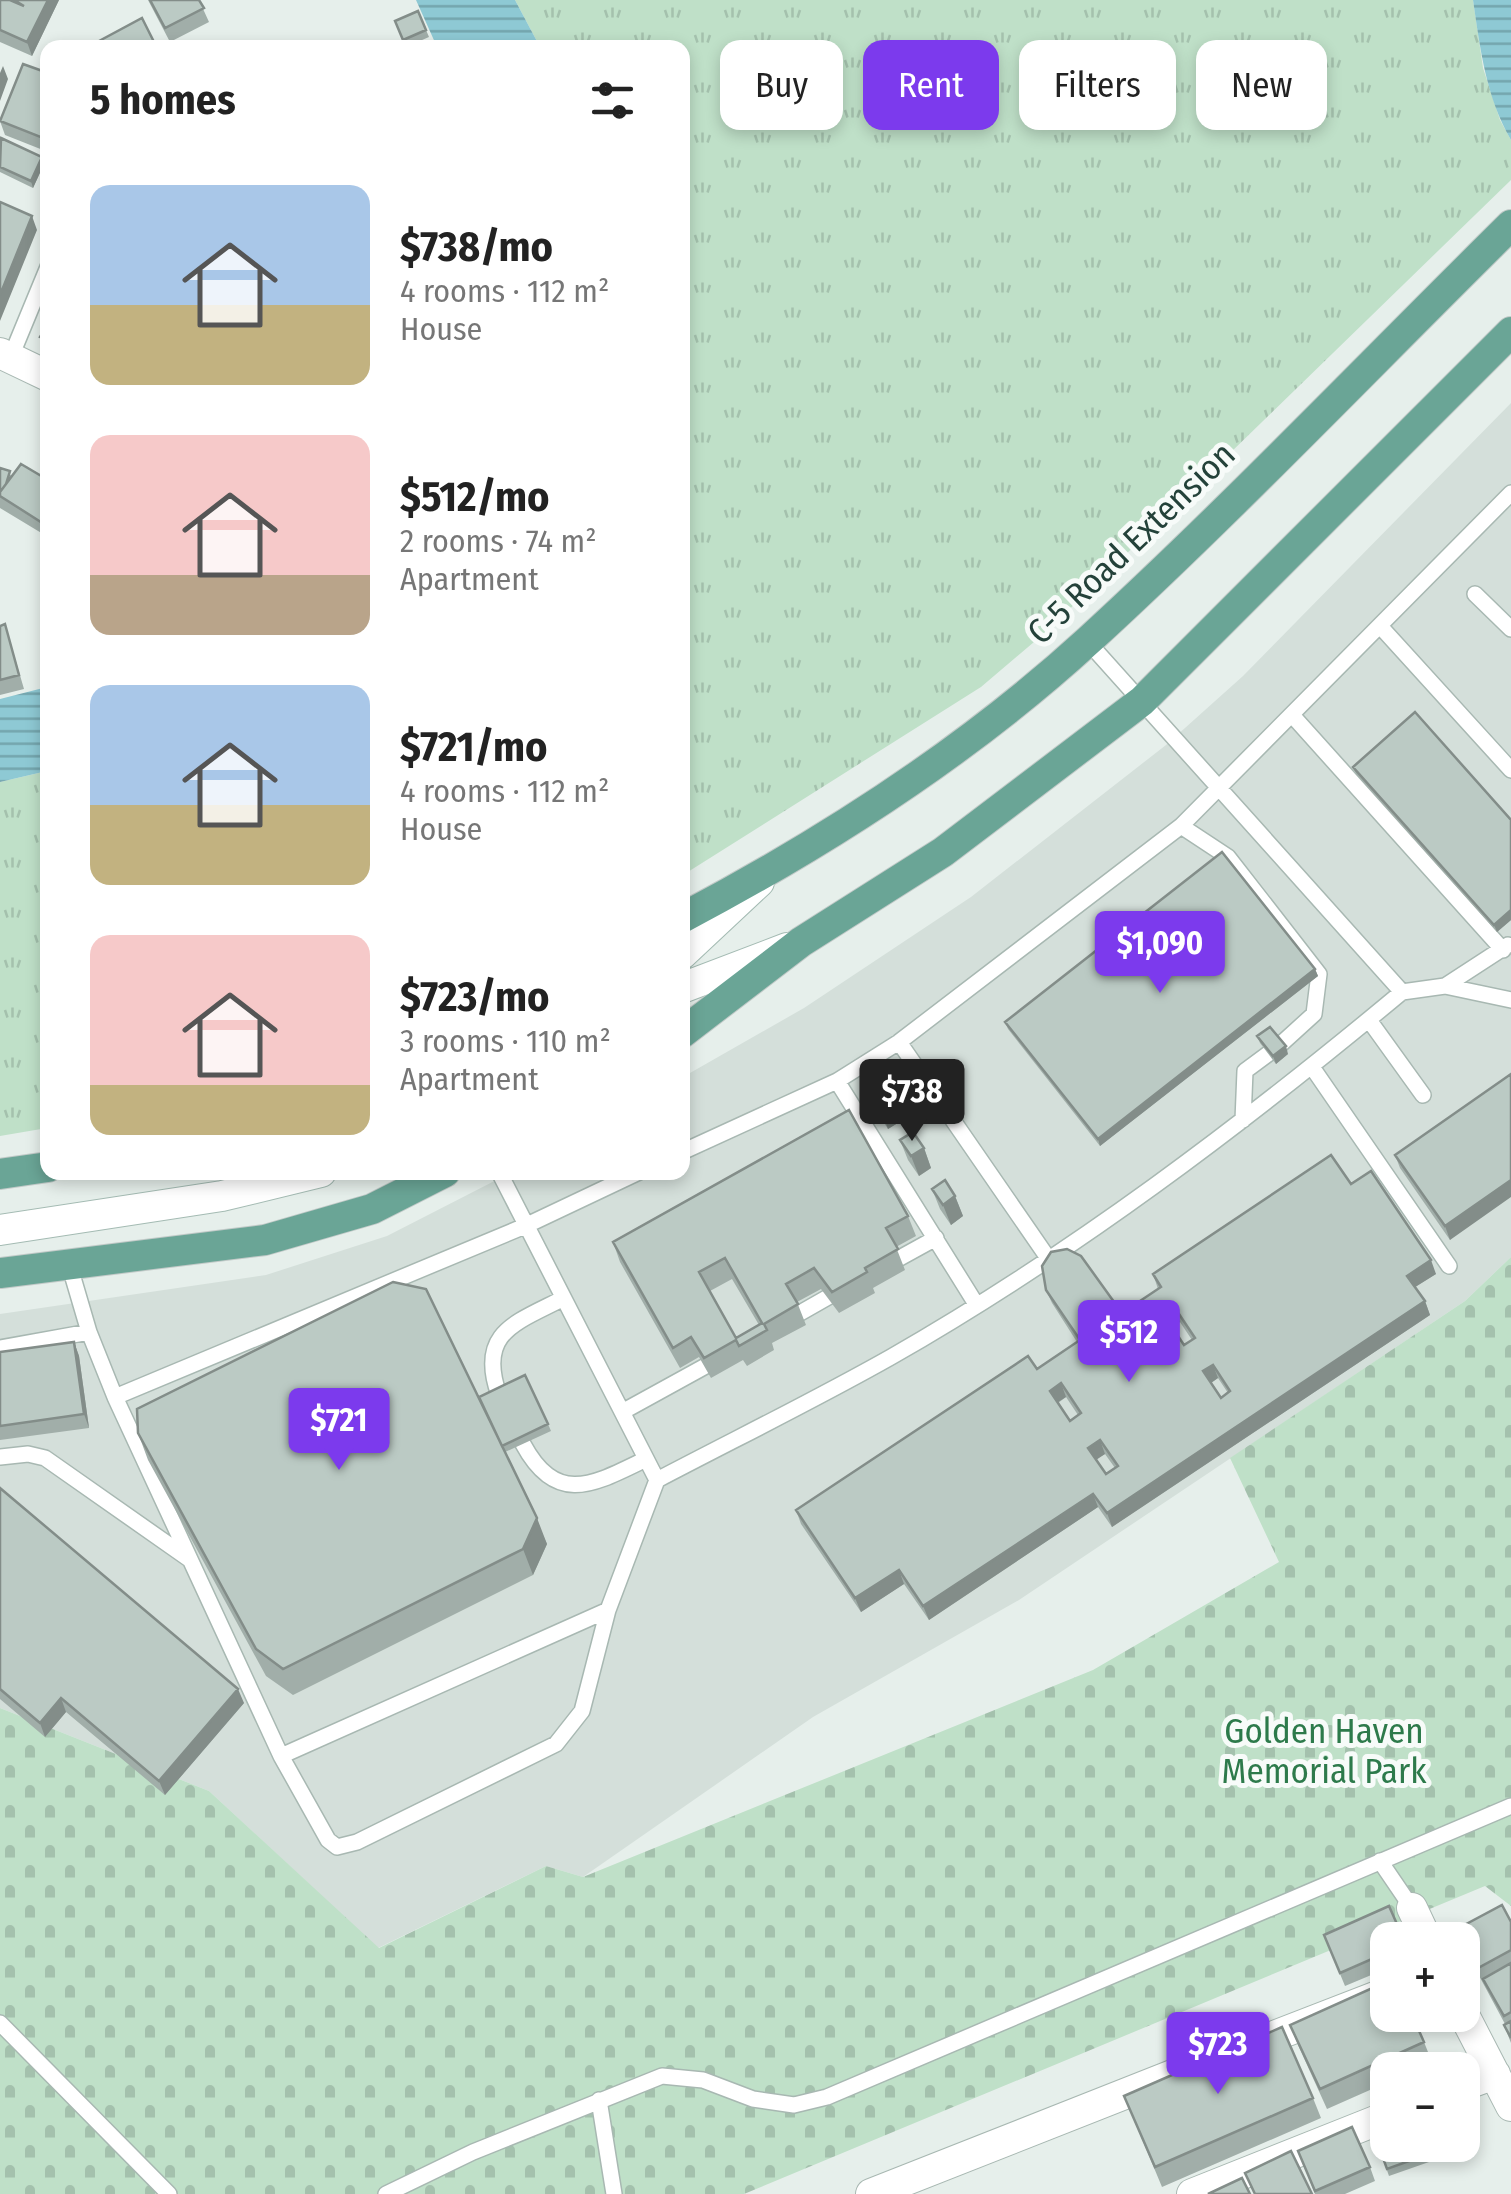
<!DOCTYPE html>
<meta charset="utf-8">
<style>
:root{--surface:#fff;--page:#f6f6f6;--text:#222;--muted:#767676;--accent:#7c3aed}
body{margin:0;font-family:"Fira Sans Condensed",sans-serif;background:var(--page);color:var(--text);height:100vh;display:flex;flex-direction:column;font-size:38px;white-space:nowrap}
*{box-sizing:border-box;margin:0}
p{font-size:32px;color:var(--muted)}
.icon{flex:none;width:55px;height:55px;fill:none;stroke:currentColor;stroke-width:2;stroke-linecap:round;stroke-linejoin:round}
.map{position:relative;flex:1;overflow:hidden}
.drawer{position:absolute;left:40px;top:40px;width:650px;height:1140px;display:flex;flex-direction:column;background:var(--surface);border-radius:20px;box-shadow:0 5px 15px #0003}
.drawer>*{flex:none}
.top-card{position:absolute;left:720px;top:40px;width:640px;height:90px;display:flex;gap:20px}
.buttons{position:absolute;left:1370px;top:1922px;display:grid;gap:20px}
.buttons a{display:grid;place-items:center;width:110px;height:110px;border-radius:20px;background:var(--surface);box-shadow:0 5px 15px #0003;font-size:50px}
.price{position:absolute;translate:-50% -85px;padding:0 22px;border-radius:10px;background:var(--accent);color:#fff;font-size:32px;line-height:65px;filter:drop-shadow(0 2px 5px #0008)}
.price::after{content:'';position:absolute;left:50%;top:60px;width:30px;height:22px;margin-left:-15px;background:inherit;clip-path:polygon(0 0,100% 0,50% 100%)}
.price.current{background:#222;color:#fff}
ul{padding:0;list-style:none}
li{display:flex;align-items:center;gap:30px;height:250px;padding:0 50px}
li span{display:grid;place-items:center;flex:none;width:280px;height:200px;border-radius:20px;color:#555}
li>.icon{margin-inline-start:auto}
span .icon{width:120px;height:120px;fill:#fffc;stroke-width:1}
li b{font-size:42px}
h2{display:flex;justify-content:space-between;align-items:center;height:120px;padding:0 50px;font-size:42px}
.pill{padding:0 35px;border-radius:20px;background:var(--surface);box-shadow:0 5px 15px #0003;font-size:35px;line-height:90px}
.pill.current{background:var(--accent);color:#fff}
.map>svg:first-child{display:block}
.built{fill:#d4dfda}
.grass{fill:url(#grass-tufts)}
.cemetery{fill:url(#cemetery-stones)}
.water{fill:url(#water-rules)}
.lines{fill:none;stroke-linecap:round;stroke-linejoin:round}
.service-casing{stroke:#a8b8b2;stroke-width:18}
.minor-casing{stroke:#a8b8b2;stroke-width:32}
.secondary-casing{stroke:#a4bbb3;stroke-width:32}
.primary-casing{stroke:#c2cac8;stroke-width:32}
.service{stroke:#fff;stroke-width:15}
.minor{stroke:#fff;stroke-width:30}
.secondary{stroke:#fff;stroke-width:30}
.primary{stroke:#6aa596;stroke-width:30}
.wall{fill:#a1aea9;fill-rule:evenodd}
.shaded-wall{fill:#838d89}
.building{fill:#bbcac4;stroke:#838d89;stroke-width:2.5;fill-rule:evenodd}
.labels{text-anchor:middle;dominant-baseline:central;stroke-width:10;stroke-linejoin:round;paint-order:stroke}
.street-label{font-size:35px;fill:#24423a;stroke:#f7fbf9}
.park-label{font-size:35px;fill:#2d7a4b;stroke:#f7fbf9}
</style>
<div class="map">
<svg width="1511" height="2194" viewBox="0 0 1511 2194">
<defs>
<pattern id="grass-tufts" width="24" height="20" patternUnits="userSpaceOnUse" patternTransform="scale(2.5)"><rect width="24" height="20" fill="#bfe0c8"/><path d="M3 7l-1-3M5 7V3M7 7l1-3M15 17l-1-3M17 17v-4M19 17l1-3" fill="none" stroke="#a4c1ad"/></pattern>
<pattern id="cemetery-stones" width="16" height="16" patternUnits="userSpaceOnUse" patternTransform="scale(2.5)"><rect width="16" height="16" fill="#bfe0c8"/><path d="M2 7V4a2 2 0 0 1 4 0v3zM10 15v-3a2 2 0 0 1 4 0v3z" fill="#a4c1ad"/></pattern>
<pattern id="water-rules" width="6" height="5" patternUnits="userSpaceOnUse" patternTransform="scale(2.5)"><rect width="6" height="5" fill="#8ec9d4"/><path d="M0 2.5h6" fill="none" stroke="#74a5ad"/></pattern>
</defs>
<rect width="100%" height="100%" fill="#e6efeb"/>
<path class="built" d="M1511,403V1257L1465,1301L1019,1600L813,1717L583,1877L546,1866L378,1948L209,1791L0,1708V1314L266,1275L387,1236L510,1173L682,1172L683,1077L804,1008L971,897L1166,745L1243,676Z"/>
<path class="grass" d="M515,0H1473L1483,68L1500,120L1511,140V180L1047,631L981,687L683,875L682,48L540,47Z
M47,771V1128L0,1136V782Z"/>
<path class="cemetery" d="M1511,1257V1906L1485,1886L744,2194H0V1708L209,1791L379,1948L546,1866L583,1877L1093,1670L1279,1562L1230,1458L1465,1301Z"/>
<path class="water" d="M416,0H515L540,47H437Z
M1473,0H1511V140C1486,97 1480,48 1473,0Z
M47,687V771L0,782V699Z"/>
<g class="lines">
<g class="service-casing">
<path id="service" d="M10,359L48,267
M1475,594L1511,629
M1380,626L1511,770
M1292,715L1503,950
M1181,826L1228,857L1319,974L1314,1014L1281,1044
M1445,986L1508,945
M1402,992L1445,986L1511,1000
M1369,1020L1423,1095
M899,1042L1048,1258
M1312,1067L1449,1266
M837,1081L976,1304
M1243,1120L1245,1071L1268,1054
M682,1152L837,1081L899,1042L1181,826L1511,493
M499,1172L657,1480C735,1439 815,1400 891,1357C1073,1253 1241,1126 1402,992L1088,642
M69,1264L89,1332
M887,1265L936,1238
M786,1321L844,1288
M0,1348L89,1332L115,1397L281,1756L328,1840L337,1847L357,1842L556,1744L582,1711L608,1610L657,1480
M499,1395C477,1333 515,1323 562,1299
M115,1397L525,1226L639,1172
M622,1412L722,1357
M523,1444C557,1507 594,1484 646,1459
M0,1457L28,1454L45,1458L189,1559
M281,1756L608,1610
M1380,1861L1412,1908
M0,2023L169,2194
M599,2100L614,2194
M386,2194L473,2152L662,2076L703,2080L753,2099L794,2105L827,2097L1511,1806"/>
</g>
<g class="minor-casing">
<path id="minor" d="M0,353L48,376
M1412,1908L1427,1940
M1462,2011L1511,2106
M1246,2047L1388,1992
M1462,2086L1495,2074
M871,2194L1198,2065
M1192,2194L1388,2116"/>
</g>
<g class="secondary-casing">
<path id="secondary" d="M682,954L759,882
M682,988L787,948
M0,1230L222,1196L321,1172"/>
</g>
<g class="primary-casing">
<path id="primary" d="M682,918C826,842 969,750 1089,640C1234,507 1371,363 1511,225
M682,1033L801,942L943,852L1142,701L1511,332
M0,1174L48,1167
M0,1273L265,1240L372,1209L445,1172"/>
</g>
<use href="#service" class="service"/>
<use href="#minor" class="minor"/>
<use href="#secondary" class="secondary"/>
<use href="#primary" class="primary"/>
</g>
<path class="wall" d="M0,0H59L32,56L0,42Z
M148,0H199L209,22L170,42Z
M418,11L429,37L406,47L395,21Z
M48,73V152L5,135L0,121Z
M0,140L44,164L33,188L0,172Z
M48,324V352L45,351L40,337Z
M0,468L12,476L48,480V537L0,508Z
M5,624L24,689L0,695V626Z
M1353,767L1511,820V920L1497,932L1356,774Z
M1315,969L1318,976L1100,1146L1008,1029L1005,1022Z
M1257,1036L1288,1054L1276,1064L1260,1043Z
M1511,1074L1450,1240L1400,1168L1395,1155Z
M871,1093L901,1121L888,1129L878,1113Z
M900,1140L924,1148L931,1168L919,1176L908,1160Z
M1351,1184L1436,1274L1415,1287L1425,1301L1430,1315L1112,1527L1098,1507L929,1620L904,1584L861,1612L801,1524L796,1510L1037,1369L1077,1342L1052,1303L1046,1290L1122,1313L1158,1289L1153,1274ZM1180,1322L1192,1340L1184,1345L1172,1327ZM1218,1378L1228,1393L1221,1398L1211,1383ZM1066,1397L1078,1415L1070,1421L1058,1403ZM1105,1454L1115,1468L1106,1474L1096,1459Z
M932,1189L955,1196L963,1216L951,1225L940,1209Z
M908,1216L916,1236L896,1247L905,1270L873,1288L875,1293L839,1313L821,1289L797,1302L806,1325L772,1343L774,1350L747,1366L743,1360L711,1378L699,1357L680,1368L620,1262L613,1242ZM732,1279L759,1325L736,1338L710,1291Z
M74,1342L79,1356L89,1428L0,1440V1352Z
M479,1397L548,1424L551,1431L505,1452L547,1544L533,1575L293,1695L266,1676L148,1460L138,1433Z
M0,1488L244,1703L165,1795L66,1712L45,1737L0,1699Z
M1511,1922V2043L1504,2025L1505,2024L1462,1944L1457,1929Z
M1324,1935L1388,1940V1968L1345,1986Z
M1290,2025L1424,2042L1432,2062L1414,2070H1388V2082L1327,2109L1298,2045Z
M1124,2096L1313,2098L1321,2118L1162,2187Z
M1374,2133L1423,2145L1429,2162L1389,2176Z
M1298,2151L1370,2167L1375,2181L1345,2194H1315Z"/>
<path class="shaded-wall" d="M48,0H59L32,56L27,42Z
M3,66L8,79L0,101V73Z
M42,157L44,164L33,188L31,181Z
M32,216L37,230L0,321V295Z
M1511,910V920L1497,932L1494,925Z
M1315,969L1318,976L1100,1146L1098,1139Z
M1286,1046L1288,1054L1276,1064L1273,1056Z
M894,1101L901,1121L888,1129L881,1109Z
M924,1148L931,1168L919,1176L911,1156Z
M1511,1180V1197L1450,1240L1445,1226Z
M955,1196L963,1216L951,1225L943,1205Z
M1431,1260L1436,1274L1412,1289L1407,1276Z
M1425,1301L1430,1315L1112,1527L1107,1513Z
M1175,1308L1180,1322L1169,1329L1164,1315Z
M74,1342L79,1356L89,1428L84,1414Z
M1213,1365L1218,1378L1208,1385L1203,1371Z
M1061,1383L1066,1397L1055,1404L1050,1391Z
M1100,1440L1105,1454L1093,1462L1088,1448Z
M1093,1494L1098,1507L929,1620L923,1606Z
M537,1518L547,1544L533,1575L523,1549Z
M899,1570L904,1584L861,1612L855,1598Z
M238,1689L244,1703L165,1795L159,1781Z
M61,1698L66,1712L45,1737L40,1723Z"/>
<path class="building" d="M0,0H10L24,6L14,0H48L27,42L0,30Z
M150,0H199L204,8L165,28Z
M418,11L426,30L403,40L395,21Z
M142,18L157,48H86Z
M224,42L226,48H210Z
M23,64L48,73V140L0,121Z
M1,138L42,157L31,181L0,167Z
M0,202L32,216L0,295Z
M48,324V341L40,337Z
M21,464L48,480V518L44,524L0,496V492Z
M0,468L10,471L6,484L0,492Z
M5,624L19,675L0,680V626Z
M1415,712L1511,820V910L1494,925L1353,767Z
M1222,852L1315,969L1098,1139L1005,1022Z
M1270,1027L1286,1046L1273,1056L1257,1036Z
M1511,1074V1180L1445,1226L1395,1155Z
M884,1085L894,1101L881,1109L871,1093Z
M849,1110L908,1216L886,1228L898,1249L865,1268L867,1272L832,1292L814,1268L786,1284L798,1304L764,1324L767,1330L739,1346L736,1340L704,1358L691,1337L673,1348L613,1242ZM725,1258L762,1323L736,1338L699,1272Z
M913,1132L924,1148L911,1156L900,1140Z
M1331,1155L1351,1184L1371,1171L1431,1260L1407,1276L1425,1301L1107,1513L1093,1494L923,1606L899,1570L855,1598L796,1510L1028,1356L1037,1369L1080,1340L1046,1290L1042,1266L1051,1252L1067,1249L1081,1256L1122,1313L1161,1287L1153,1274ZM1175,1308L1195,1338L1184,1345L1164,1315ZM1213,1365L1230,1391L1221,1398L1203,1371ZM1061,1383L1081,1413L1070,1421L1050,1391ZM1100,1440L1118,1466L1106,1474L1088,1448Z
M945,1180L955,1196L943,1205L932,1189Z
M393,1282L426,1289L537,1518L523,1549L283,1669L256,1649L138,1433L137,1409Z
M74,1342L84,1414L0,1426V1352Z
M525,1375L548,1424L502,1446L479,1397Z
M0,1488L238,1689L159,1781L61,1698L40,1723L0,1689Z
M1502,1905L1511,1922V1950L1478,1968L1457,1929Z
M1389,1906L1404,1940H1388V1952L1340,1973L1324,1935Z
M1511,1963V2012L1504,2016L1483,1979Z
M1388,1981V2015H1412L1424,2042L1320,2089L1290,2025Z
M1511,2021V2038L1504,2025Z
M1282,2027L1313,2098L1155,2167L1124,2096Z
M1352,2127L1370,2167L1315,2191L1298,2151Z
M1388,2128V2145H1423L1426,2155L1387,2169L1374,2133Z
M1291,2151L1312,2194H1255L1245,2173Z
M1242,2178L1250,2194H1208Z"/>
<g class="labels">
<g class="street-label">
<text transform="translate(1131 543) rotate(-44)">C-5 Road Extension</text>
</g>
<g class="park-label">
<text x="1324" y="1731">Golden Haven<tspan x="1324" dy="40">Memorial Park</tspan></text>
</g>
</g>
</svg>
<div class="buttons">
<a>+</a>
<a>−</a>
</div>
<b class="price" style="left:1160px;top:996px">$1,090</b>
<b class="price current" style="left:912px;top:1144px">$738</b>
<b class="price" style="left:1129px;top:1385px">$512</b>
<b class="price" style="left:339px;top:1473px">$721</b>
<b class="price" style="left:1218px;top:2097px">$723</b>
<div class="top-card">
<a class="pill">Buy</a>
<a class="pill current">Rent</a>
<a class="pill">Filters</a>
<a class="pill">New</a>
</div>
<section class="drawer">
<h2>5 homes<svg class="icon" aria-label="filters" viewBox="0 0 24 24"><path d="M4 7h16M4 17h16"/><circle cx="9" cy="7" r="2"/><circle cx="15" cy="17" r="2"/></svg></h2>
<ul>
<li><span style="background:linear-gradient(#a9c7e8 60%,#c2b280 0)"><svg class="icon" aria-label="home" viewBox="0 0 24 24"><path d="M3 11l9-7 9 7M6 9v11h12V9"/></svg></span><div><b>$738/mo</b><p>4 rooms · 112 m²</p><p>House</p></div></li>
<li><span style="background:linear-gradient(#f6c9c9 70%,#b9a48a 0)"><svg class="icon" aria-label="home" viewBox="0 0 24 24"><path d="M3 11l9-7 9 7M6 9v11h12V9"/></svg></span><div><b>$512/mo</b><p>2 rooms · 74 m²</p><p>Apartment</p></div></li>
<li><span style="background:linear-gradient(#a9c7e8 60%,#c2b280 0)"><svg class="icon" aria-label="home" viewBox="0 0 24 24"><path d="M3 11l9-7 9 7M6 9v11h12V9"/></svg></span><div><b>$721/mo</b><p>4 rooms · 112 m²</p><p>House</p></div></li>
<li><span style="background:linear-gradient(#f6c9c9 75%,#c2b280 0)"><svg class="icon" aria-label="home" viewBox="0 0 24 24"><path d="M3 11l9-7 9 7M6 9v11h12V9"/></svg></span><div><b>$723/mo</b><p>3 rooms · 110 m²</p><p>Apartment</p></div></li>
</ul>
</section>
</div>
